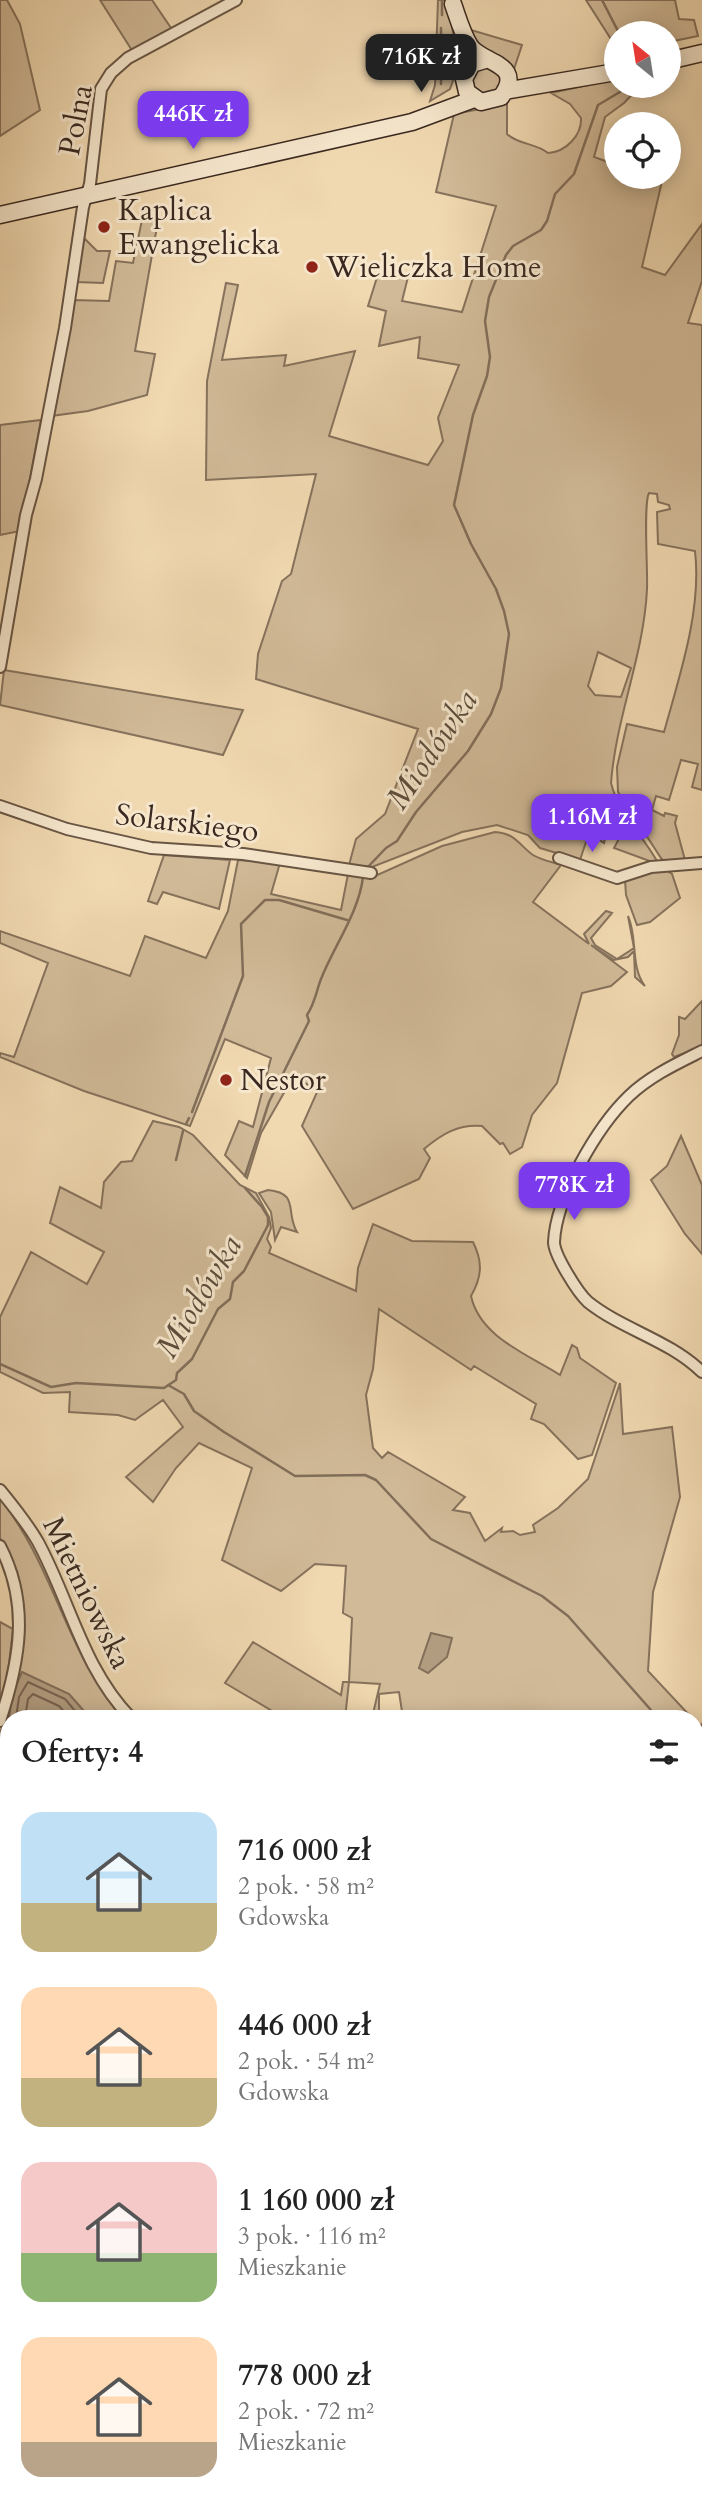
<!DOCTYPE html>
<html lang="pl">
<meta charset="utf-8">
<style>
:root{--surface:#fff;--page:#f6f6f6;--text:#222;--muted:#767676;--accent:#7c3aed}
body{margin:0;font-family:Cardo,serif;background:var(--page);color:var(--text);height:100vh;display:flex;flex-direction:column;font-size:26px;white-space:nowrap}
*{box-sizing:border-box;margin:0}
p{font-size:23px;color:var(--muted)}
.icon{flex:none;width:38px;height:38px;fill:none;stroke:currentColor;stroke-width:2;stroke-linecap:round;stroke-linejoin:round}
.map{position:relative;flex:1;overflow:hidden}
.sheet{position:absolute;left:0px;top:1710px;width:704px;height:800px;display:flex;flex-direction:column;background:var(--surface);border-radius:28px 28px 0 0;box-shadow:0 4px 18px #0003}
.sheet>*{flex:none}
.needle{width:46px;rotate:330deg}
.fabs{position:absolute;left:604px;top:21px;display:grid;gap:14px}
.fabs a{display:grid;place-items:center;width:77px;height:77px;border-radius:50%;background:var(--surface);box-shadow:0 4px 18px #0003;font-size:35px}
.price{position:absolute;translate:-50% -60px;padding:0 16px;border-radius:14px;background:var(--accent);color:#fff;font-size:23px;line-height:46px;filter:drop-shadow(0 2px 4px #0008)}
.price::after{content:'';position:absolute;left:50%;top:42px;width:21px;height:16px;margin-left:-10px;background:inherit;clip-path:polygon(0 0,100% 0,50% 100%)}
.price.selected{background:#222;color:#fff}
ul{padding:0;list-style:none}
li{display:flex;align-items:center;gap:21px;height:175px;padding:0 21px}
li span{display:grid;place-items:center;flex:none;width:196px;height:140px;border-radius:21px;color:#555}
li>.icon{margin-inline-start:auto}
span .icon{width:84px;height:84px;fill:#fffc;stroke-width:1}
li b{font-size:30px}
h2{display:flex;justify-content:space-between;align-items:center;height:84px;padding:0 21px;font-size:30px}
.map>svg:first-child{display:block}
.green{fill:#d1ba98;stroke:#86725c;stroke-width:2;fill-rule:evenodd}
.water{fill:#b29c7f;stroke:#826e59;stroke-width:2}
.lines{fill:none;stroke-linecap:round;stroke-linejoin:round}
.shore{stroke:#766250;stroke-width:2}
.stream{stroke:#826e59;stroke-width:2.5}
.minor-casing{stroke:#685544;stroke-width:14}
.tertiary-casing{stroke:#685544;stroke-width:18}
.secondary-casing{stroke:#3a2920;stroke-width:19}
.minor{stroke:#f5e6cc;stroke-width:10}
.tertiary{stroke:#f5e6cc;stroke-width:14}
.secondary{stroke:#f5e6cc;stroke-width:16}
.poi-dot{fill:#8f2418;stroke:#f5e6cc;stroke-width:2.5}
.labels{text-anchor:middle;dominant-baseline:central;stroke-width:6;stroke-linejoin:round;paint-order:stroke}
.street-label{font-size:30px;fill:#3a2920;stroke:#f5e6cc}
.poi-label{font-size:30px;fill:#3a2920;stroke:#f5e6cc;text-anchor:start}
.water-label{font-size:32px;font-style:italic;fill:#5e4c3c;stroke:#f5e6cc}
</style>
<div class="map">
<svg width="702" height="2508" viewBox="0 0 702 2508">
<rect width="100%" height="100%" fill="#f0d8b0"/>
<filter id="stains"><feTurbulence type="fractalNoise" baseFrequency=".00286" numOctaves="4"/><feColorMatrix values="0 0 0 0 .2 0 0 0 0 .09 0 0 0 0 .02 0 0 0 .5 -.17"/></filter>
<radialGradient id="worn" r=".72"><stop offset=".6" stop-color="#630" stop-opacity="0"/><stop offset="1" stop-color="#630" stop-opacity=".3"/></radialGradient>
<path class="green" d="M0,0H7L20,24L40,110L0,136Z
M100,0H152L173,31L133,52Z
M438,0H447L459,64L450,89L430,101L435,85Z
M586,0H675L679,19L694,20L698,36L669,42L668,33H616V47Z
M471,30L522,45L514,69C501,55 487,52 472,41Z
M472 81a14 14 0 1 1 28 0a14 14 0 1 1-28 0Z
M616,79V86H640L624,103L605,117L594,157L616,165V177H663L642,267L665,275L702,224V281L688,323L702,325V790L692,787L698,764L681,760L669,800L656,796L652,810L664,816L665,813L677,816L675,823L685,860L664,861L661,858L618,792L617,767L627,724L664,732C679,677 702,611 695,551L658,544L657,512L670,509L669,505L658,502L657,494L649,493C643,504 648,570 647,589C644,655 616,717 611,783C618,812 642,835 657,861L655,863L614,848L621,835L607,829L604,843L589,833L580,860L540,848L528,835L497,825L462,832L372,867L349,865L356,839L385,814L418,729L256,679L258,654L282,581L291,574L316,474L206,480L207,381L226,283L238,285L222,360L286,355L284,366L355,351L329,436L428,465L443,441L438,418L459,365L418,358L420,337L379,346L386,311L368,306L379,271L408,277L402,301L462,312L496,206L436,192L454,114L507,104V134C519,145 536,143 548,153C566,152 582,135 581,118L570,104L551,93ZM598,652L631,668L621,697L595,695L588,686Z
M142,220L158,221L135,351L155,354L147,395L88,411L51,416L73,300L109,301L116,261L133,263Z
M84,238L97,251H110L103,283L76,282Z
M41,420L20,531L0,535V425Z
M4,670L243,710L223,755L0,705Z
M495,832C515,833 519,845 533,855C541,860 552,862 561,865L533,902L589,944L584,934L606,911L612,913L591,938L595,945L617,959L634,948L628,916C638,938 630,967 645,986L635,977L634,951L628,957L614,960L591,945L627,972L611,986L582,993L557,1083L532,1115L522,1147L510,1154L503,1143L500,1144L482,1126C458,1124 442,1134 424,1149L430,1158L419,1179L353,1209L302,1126L318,1090L293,1077L261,1133L247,1178L225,1155L239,1121L253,1127L271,1058L225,1039L190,1126L84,1091L0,1057V1053L14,1057L48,963L0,943V931L130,976L145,936L206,958L228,911L238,860L280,863L271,894L341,910L348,874L373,877L442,846Z
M164,855L230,860L219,909L163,892L157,904L148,901Z
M666,870L672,874L680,898L650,922L637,925L626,895L625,880L635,874Z
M702,1001V1047L674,1057L672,1054L679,1035V1017L685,1019Z
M153,1121L179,1127L193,1135L240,1185L256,1193L269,1217L271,1228L267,1239L271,1247L269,1253L356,1291L358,1268L373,1224L412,1241L473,1242C483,1262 482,1277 471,1296C480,1337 527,1354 560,1375L572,1345L577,1348L580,1358L616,1383L592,1455L578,1459L544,1424L531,1419L536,1404L474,1366L471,1370L379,1309L373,1369L366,1395L373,1448L382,1458L388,1452L465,1497L453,1510L470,1513L485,1541L502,1528L501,1532L513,1531L520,1535L535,1532L533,1525L558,1508L588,1479L620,1383L623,1434L672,1427L680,1497L653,1592L648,1671L692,1718H403L399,1692L379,1694V1718H372L380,1684L349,1682L345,1718H284L225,1683L253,1642L341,1695L343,1682H349L352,1618L343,1613L346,1566L315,1564L281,1591L222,1560L252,1468L199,1443L176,1468L153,1502L126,1477L183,1427L163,1400L135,1420L118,1415L69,1412L70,1392L43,1393L0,1372V1317L31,1252L87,1284L104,1252L50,1223L60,1187L101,1208L104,1182L121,1162L132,1161Z
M681,1136L702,1185V1254L685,1234L651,1180L667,1166Z
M268,1190C300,1193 285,1212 297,1232L281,1227L275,1240L271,1212L259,1193Z
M0,1499C54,1565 66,1654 123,1718H90L69,1694L22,1673C11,1698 9,1726 0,1751V1733L8,1710L23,1627L22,1593L17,1571L0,1538Z
M0,1622L13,1629L5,1699L0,1697Z
M695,1721L700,1726L702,1724V1830L695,1821Z
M702,1968V2289L695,2299V1969Z
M0,2011L9,2015V2078L0,2097Z
M5,2157L9,2162V2501H276L261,2508H0V2163Z
M695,2325L702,2329V2468L695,2454Z
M398,2501H609L611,2508H401Z"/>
<path class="water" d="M431,1633L452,1638L447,1657L428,1673L419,1668Z
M22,1672L69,1694L90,1718H9L12,1695Z"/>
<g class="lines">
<path class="shore" d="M16,1718L19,1697L28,1682L65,1699L81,1718
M25,1718L28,1699L33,1694L59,1706L70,1718"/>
<path class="stream" d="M442,0V15
M602,0L619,33
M441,84V28
M365,870L386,848L397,841L416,812L468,751L491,714L501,688L509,634L504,611L496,589L471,544L454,505L473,415L487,376L490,357L485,321L489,297L506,255L513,246L541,230L547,221L555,194L574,174L598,105L630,86
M192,1112L243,976L241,924L265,900H279L347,920
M186,1124L189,1118
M176,1160L183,1131
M245,1176L269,1102L309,1021L307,1015C315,1003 316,992 321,979C334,946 359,912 363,877
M0,1364L51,1387L76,1383L164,1388L176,1380L177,1373L192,1359L218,1309L230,1299L233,1282L244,1271L268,1225V1217L262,1207L245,1188
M168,1385L184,1394L194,1411L224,1432L295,1476L365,1475L376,1480L431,1539L542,1596L568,1616L658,1718
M695,1766L702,1777"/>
<g class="minor-casing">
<path id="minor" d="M0,667L26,515L36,479L65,328L83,207L90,184L101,89L111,73L128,58L236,0
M0,806L67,829L151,848L243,854L371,873
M559,858L617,878L651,867L702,863
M702,1051C676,1064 650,1076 629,1096C597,1127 556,1197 554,1242C554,1255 578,1293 588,1302C623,1330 669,1340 702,1372
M0,1490C14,1507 27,1523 38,1542C70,1601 83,1669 131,1718
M0,1546C30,1604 20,1660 0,1721
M695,1966L702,1965
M695,2322L702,2326"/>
</g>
<g class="tertiary-casing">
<path id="tertiary" d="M701,2508H702"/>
</g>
<g class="secondary-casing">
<path id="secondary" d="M453,4C458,18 462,33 470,46C482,64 526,63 501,97L481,102L467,92L464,79L472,64L488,59
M668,61L702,53
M505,91L616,72
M0,215L412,122L474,99"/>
</g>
<use href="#minor" class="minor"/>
<use href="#tertiary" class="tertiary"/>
<use href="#secondary" class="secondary"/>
</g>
<g class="poi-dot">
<circle cx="104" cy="227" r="7"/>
<circle cx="312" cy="267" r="7"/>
<circle cx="226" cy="1080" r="7"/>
</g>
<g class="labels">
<g class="street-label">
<text transform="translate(76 120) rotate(-79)">Polna</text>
<text transform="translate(187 823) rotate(7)">Solarskiego</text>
<text transform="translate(87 1593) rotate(64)">Mietniowska</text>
</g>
<g class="poi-label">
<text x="118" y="210">Kaplica<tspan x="118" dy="34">Ewangelicka</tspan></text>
<text x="326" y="267">Wieliczka Home</text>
<text x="240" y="1080">Nestor</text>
</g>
<g class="water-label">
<text transform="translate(432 750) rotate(-56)">Miodówka</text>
<text transform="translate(199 1297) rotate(-59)">Miodówka</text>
</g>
</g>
<rect width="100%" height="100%" filter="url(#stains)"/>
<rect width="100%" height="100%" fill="url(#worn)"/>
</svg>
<div class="fabs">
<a><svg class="needle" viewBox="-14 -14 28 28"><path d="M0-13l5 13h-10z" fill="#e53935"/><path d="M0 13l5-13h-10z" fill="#767676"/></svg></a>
<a><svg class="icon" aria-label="locate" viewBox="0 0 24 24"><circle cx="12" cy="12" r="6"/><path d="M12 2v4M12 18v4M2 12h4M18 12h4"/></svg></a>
</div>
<b class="price selected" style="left:421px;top:94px">716K zł</b>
<b class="price" style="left:193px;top:151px">446K zł</b>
<b class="price" style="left:592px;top:854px">1.16M zł</b>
<b class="price" style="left:574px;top:1222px">778K zł</b>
<section class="sheet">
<h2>Oferty: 4<svg class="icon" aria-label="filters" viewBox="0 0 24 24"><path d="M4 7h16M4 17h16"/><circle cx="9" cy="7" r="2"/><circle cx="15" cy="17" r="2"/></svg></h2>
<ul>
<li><span style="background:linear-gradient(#bfe0f5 65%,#c2b280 0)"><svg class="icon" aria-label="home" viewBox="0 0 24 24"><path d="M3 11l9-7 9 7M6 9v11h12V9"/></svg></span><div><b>716 000 zł</b><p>2 pok. · 58 m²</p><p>Gdowska</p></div></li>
<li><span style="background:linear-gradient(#ffd9b3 65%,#c2b280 0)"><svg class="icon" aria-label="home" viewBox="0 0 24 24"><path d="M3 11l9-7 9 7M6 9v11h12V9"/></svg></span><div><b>446 000 zł</b><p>2 pok. · 54 m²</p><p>Gdowska</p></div></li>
<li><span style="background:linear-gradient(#f6c9c9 65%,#8fb573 0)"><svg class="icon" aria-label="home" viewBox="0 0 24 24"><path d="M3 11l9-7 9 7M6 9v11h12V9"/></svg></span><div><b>1 160 000 zł</b><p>3 pok. · 116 m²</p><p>Mieszkanie</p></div></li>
<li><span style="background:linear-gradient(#ffd9b3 75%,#b9a48a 0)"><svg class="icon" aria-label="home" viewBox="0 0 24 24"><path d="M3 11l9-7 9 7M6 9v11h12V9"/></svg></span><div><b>778 000 zł</b><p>2 pok. · 72 m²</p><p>Mieszkanie</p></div></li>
</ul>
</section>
</div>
